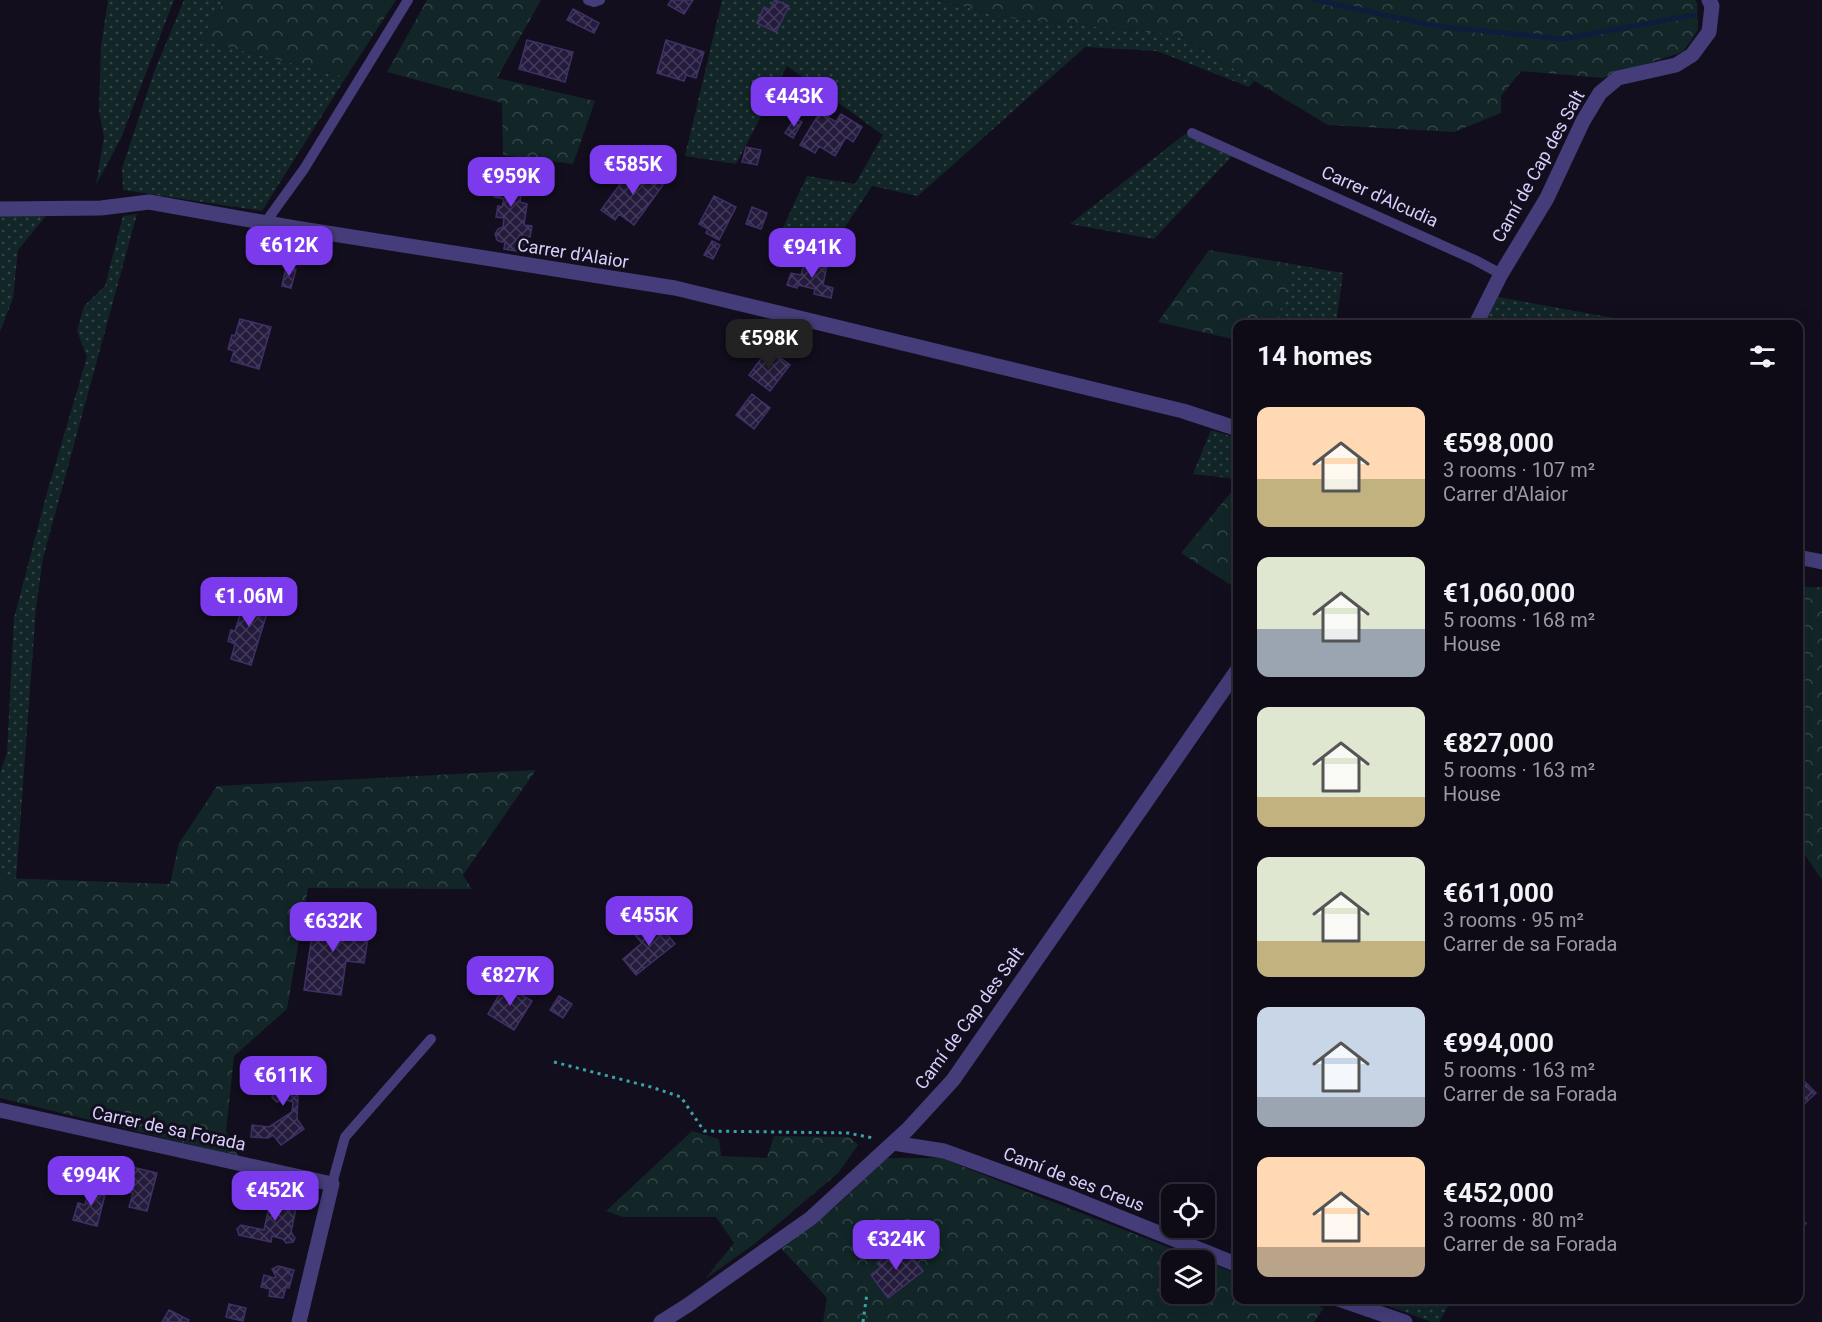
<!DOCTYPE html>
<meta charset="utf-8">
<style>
:root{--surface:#0e0a16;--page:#17131f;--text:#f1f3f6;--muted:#9b9aa1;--line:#2e2b35;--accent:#7c3aed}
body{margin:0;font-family:Roboto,sans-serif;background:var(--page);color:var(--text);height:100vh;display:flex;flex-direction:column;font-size:22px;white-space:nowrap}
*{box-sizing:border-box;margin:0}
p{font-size:20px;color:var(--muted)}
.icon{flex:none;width:33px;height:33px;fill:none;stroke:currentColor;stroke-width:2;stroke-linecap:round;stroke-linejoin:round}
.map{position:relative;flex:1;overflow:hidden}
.sheet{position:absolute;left:1233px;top:320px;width:570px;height:984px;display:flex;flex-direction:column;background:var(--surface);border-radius:12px;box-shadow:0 6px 24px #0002,0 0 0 2px var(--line)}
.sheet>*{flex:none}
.controls{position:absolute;left:1161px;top:1184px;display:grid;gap:12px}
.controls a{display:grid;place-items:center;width:54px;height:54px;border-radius:12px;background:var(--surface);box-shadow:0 6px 24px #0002,0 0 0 2px var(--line);font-size:30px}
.price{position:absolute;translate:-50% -51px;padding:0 14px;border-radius:12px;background:var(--accent);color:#fff;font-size:20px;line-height:39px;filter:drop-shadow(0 2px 3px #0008)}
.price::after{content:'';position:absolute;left:50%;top:36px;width:18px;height:14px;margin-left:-9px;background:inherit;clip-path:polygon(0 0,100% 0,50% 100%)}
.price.active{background:#222;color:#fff}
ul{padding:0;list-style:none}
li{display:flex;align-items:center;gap:18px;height:150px;padding:0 24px}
li span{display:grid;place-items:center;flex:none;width:168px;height:120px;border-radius:12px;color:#555}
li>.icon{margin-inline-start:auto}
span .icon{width:72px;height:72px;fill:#fffc;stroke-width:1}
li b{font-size:26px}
h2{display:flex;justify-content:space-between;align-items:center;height:72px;padding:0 24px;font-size:26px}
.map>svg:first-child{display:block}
.grass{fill:url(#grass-dots)}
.forest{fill:url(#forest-crowns)}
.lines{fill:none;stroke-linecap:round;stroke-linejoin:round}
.stream{stroke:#0f1c3c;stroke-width:5}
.building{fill:url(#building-cross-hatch);stroke:#3f3067;stroke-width:1.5}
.path{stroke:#38a4a6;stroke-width:3;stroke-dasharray:3 4.5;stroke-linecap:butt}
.service{stroke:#443d79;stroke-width:10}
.minor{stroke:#443d79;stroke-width:15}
.tertiary{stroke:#443d79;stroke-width:15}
.labels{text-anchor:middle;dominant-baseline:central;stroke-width:6;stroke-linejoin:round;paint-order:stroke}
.street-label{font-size:18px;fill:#d8cffb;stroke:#120e1e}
</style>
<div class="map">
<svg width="1822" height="1322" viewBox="0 0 1822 1322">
<defs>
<pattern id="grass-dots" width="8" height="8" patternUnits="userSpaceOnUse" patternTransform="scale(1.5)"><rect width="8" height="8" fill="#122627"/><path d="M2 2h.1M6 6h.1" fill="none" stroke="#344447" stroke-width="1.8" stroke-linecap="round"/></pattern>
<pattern id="forest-crowns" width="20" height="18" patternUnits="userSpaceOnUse" patternTransform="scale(1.5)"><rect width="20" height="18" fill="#122627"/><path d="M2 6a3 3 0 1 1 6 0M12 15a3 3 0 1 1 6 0" fill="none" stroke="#344447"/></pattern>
<pattern id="building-cross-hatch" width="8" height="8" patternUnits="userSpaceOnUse" patternTransform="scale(1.5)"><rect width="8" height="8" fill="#251c3d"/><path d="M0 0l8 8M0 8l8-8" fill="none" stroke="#443c5a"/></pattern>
</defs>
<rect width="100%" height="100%" fill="#120e1e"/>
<path class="grass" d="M108,0H174L121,138L96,185L104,137L99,111L101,47Z
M184,0H225L200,40L346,77L262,211L123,190L122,168L154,72Z
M722,0H937L1009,18L1178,35L1254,81L1249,87L1157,51L1085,47L918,196L872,186L831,248L779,236L807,176L855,184L883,135L787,66L736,164L685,156Z
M1185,134L1233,155L1154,239L1070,224Z
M0,214L46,216L18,250L13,298L0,332Z
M137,214L43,558L36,608L16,880L0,878V773L7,753L14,618L48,489L87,357L77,331L84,306L105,286L123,216Z
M1292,264L1343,273L1336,324H1275Z
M1498,297L1619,319L1616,324H1484Z
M1211,430L1237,438V479L1193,474Z
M1369,1299H1452L1439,1322H1432Z"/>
<path class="forest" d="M225,0H396L346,77L200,40Z
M427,0H541L497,78L595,101L573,164L503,155L502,103L387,72Z
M937,0H1695L1697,2L1698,30L1683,52L1603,78L1521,71L1501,96V113L1454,132L1328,125L1178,35L1009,18Z
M1209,250L1292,264L1277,324H1238L1237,340L1158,322Z
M1237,485V589L1181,553Z
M1798,587H1822V880L1799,846Z
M536,770L463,875L472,889L308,888L287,1009L234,1056L226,1131L238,1156L0,1098V878L170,884L179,843L217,786Z
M692,1131L719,1139L721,1156L767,1158L774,1136L850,1137L858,1145L838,1173L753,1245L705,1279L734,1243L716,1217H623L606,1211Z
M887,1158H941L1201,1260H1172V1293H1204L1205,1261L1237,1274L1238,1299H1300L1324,1308L1314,1322H823L827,1298L780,1247L834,1208Z"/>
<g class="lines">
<path class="stream" d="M1315,0L1436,26L1562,39L1694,15"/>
</g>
<path class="building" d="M671,0H693L684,14L668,5Z
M775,0L789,6L776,32L757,23L764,7L770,10Z
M573,9L599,23L594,33L567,20Z
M527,40L573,52L565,82L519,69Z
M666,40L704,52L696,78L686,75L684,81L657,73Z
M820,112L836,122L841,114L862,127L853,142L846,137L835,156L819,146L815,153L800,145Z
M795,118L802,122L793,138L785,133Z
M746,147L761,150L757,165L742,162Z
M498,164L525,168L520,202L527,204L524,225L532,226L530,237L519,235V239H525L523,252L504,249L505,242H501L497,240L495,234L498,229L503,227L504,218L496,217L498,206L502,207L504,199L494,197Z
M635,164L663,185L634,225L619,214L615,220L601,210Z
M714,196L736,207L719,240L706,233L708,229L699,224Z
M752,207L767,213L761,229L746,224Z
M712,241L720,245L713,259L704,255Z
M805,261L827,264L823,285L833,288L831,298L814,294L815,289L798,285L797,288L787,285L791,273L801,275Z
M286,267L296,269L291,288L282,286Z
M240,319L271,327L259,369L231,361L234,351L228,349L232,335L235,336Z
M768,349L790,365L770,391L749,375Z
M752,394L770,408L754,429L736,415Z
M247,593L271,600L251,665L231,659L235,644L228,641L231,630L235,631Z
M315,914L357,919L355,937L368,938L364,963L346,961L341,995L304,990Z
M655,919L675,944L636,975L623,959L642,943L635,935Z
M505,985L532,1001L514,1030L488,1014Z
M559,996L572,1004L563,1018L550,1010Z
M286,1060L295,1061L294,1072L298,1073L297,1083H294L293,1094H298L297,1119L304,1129L281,1145L273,1135L268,1138L251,1137L252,1125L269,1127L292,1112L293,1102L283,1099L277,1102L272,1097L273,1093L276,1090L279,1064L286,1065Z
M1798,1075L1816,1093L1799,1109L1798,1108Z
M132,1167L157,1173L147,1211L129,1207L133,1193L126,1192Z
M89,1187L106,1191L97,1226L73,1220L78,1203L85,1205Z
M275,1191L281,1194L279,1202L288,1204L289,1197L298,1199L291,1232L295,1238L293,1242L286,1243L283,1239L272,1236L271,1242L239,1235L237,1229L241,1225L264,1230L272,1193Z
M1798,1219L1806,1223L1798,1235Z
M902,1244L923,1271L888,1298L871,1275L881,1267L877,1263Z
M278,1266L294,1270L289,1288L286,1287L283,1298L269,1296L270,1289L261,1287L264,1275L274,1278L276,1277L272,1269Z
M229,1304L246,1308L243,1321L226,1317Z
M169,1310L189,1320L188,1322H162Z"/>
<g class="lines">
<path class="path" d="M554,1062L651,1087L681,1097L704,1131L848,1133L873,1138
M863,1322L867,1293"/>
<path class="service" d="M588,0L594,2L600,0
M1192,133L1475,260L1501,274
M265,223L304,169L408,0
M332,1184L345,1137L431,1039"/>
<path class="minor" d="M0,209L101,208L149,202L295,228L675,288L1183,411L1238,429
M1476,324L1501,274L1547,198L1583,121L1600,93L1618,78L1676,65L1692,55L1709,32L1712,6L1709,0
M0,1110L332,1184L299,1322
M893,1143L944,1151L1067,1196L1238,1265
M1338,1299L1405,1322"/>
<path class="tertiary" d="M1798,557L1822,562
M661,1322L688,1305L811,1218L908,1129L953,1080L1238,669"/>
</g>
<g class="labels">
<g class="street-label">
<text transform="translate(1538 166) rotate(-61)">Camí de Cap des Salt</text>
<text transform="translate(1380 196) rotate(24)">Carrer d'Alcudia</text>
<text transform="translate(573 253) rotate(9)">Carrer d'Alaior</text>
<text transform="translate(969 1018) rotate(-54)">Camí de Cap des Salt</text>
<text transform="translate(169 1128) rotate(12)">Carrer de sa Forada</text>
<text transform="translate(1074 1179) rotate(21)">Camí de ses Creus</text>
</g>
</g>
</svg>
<div class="controls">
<a><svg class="icon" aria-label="locate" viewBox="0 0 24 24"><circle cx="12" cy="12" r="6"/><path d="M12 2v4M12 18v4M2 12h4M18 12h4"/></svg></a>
<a><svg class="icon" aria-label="layers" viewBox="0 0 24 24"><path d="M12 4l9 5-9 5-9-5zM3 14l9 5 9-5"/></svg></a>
</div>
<b class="price" style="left:794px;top:128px">€443K</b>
<b class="price" style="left:633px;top:196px">€585K</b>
<b class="price" style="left:511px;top:208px">€959K</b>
<b class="price" style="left:289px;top:277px">€612K</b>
<b class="price" style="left:812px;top:279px">€941K</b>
<b class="price active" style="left:769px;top:370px">€598K</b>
<b class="price" style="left:249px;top:628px">€1.06M</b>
<b class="price" style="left:649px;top:947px">€455K</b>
<b class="price" style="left:333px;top:953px">€632K</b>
<b class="price" style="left:510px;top:1007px">€827K</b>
<b class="price" style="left:283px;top:1107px">€611K</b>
<b class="price" style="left:91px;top:1207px">€994K</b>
<b class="price" style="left:275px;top:1222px">€452K</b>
<b class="price" style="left:896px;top:1271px">€324K</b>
<section class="sheet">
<h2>14 homes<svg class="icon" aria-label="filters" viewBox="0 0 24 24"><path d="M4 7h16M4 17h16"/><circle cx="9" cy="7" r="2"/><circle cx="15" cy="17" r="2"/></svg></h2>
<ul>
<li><span style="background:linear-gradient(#ffd9b3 60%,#c2b280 0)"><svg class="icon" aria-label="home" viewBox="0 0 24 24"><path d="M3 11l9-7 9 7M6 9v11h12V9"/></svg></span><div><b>€598,000</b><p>3 rooms · 107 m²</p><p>Carrer d'Alaior</p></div></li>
<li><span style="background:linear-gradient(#dfe7d0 60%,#9aa5b1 0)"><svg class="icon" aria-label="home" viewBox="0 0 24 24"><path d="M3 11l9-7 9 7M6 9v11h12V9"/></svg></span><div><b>€1,060,000</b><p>5 rooms · 168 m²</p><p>House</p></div></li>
<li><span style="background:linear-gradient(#dfe7d0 75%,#c2b280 0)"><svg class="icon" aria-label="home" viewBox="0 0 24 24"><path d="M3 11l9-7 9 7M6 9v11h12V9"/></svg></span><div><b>€827,000</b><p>5 rooms · 163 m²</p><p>House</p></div></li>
<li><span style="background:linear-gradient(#dfe7d0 70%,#c2b280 0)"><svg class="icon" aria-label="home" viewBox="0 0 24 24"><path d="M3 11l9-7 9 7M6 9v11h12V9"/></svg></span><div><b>€611,000</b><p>3 rooms · 95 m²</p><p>Carrer de sa Forada</p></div></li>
<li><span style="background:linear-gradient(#c9d6e8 75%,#9aa5b1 0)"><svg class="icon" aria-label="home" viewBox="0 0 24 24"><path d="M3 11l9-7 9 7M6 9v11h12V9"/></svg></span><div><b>€994,000</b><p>5 rooms · 163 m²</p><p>Carrer de sa Forada</p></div></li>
<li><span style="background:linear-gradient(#ffd9b3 75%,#b9a48a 0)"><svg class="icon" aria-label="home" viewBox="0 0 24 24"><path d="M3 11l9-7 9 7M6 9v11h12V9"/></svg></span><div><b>€452,000</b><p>3 rooms · 80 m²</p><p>Carrer de sa Forada</p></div></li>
</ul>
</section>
</div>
